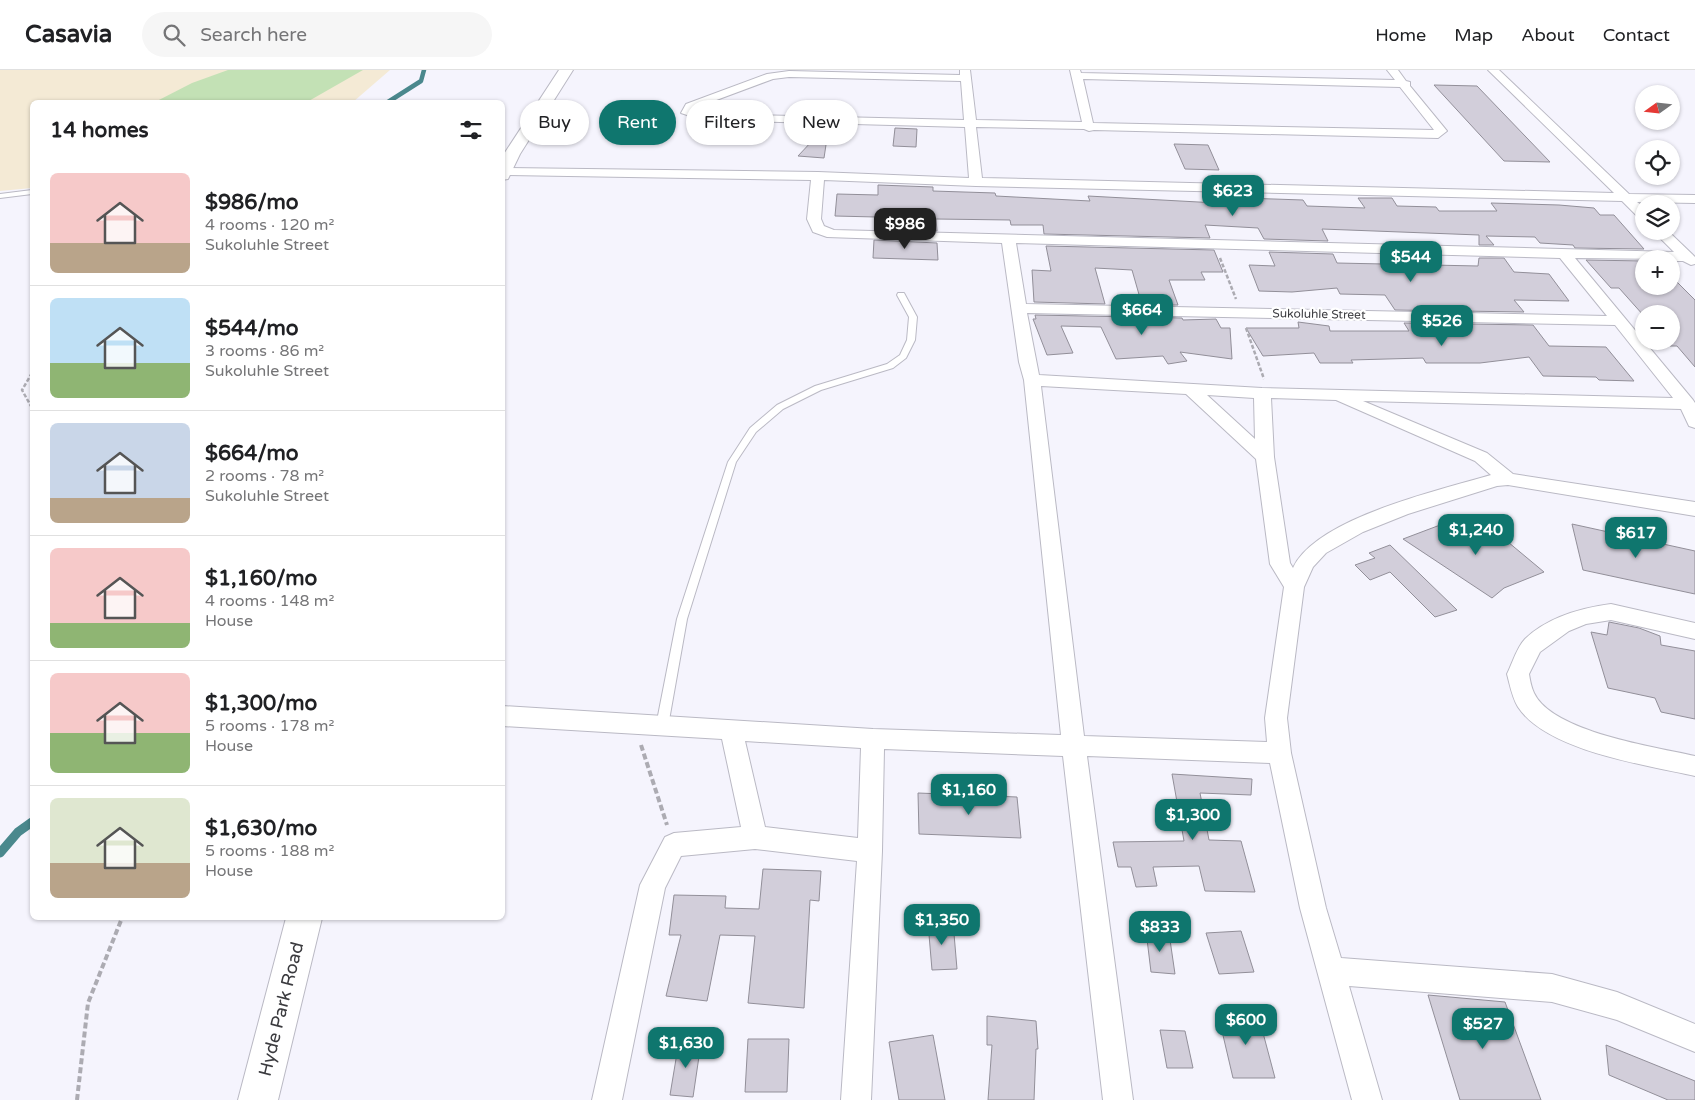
<!DOCTYPE html>
<meta charset="utf-8">
<style>
:root{--surface:#fff;--page:#f6f6f6;--text:#202124;--muted:#757577;--line:#e0e0e0;--accent:#0f766e}
body{margin:0;font-family:"Varela Round",sans-serif;background:var(--page);color:var(--text);height:100vh;display:flex;flex-direction:column;font-size:19px;white-space:nowrap}
*{box-sizing:border-box;margin:0}
p{font-size:16px;color:var(--muted)}
.icon{flex:none;width:28px;height:28px;fill:none;stroke:currentColor;stroke-width:2;stroke-linecap:round;stroke-linejoin:round}
.map{position:relative;flex:1;overflow:hidden}
.details{position:absolute;left:30px;top:30px;width:475px;height:820px;display:flex;flex-direction:column;background:var(--surface);border-radius:8px;box-shadow:0 1px 4px #0004}
.details>*{flex:none}
.top-card{position:absolute;left:520px;top:30px;width:475px;height:45px;display:flex;gap:10px}
.needle{width:32px;rotate:255deg}
.fabs{position:absolute;left:1635px;top:15px;display:grid;gap:10px}
.fabs a{display:grid;place-items:center;width:45px;height:45px;border-radius:50%;background:var(--surface);box-shadow:0 1px 4px #0004;font-size:25px}
.price{position:absolute;translate:-50% -42px;padding:0 11px;border-radius:10px;background:var(--accent);color:#fff;font-size:16px;line-height:32px;filter:drop-shadow(0 1px 2px #0008)}
.price::after{content:'';position:absolute;left:50%;top:30px;width:15px;height:11px;margin-left:-8px;background:inherit;clip-path:polygon(0 0,100% 0,50% 100%)}
.price.on{background:#222;color:#fff}
ul{padding:0;list-style:none}
li{display:flex;align-items:center;gap:15px;height:125px;padding:0 20px}
li+li{border-top:1px solid var(--line)}
li span{display:grid;place-items:center;flex:none;width:140px;height:100px;border-radius:8px;color:#555}
li>.icon{margin-inline-start:auto}
span .icon{width:60px;height:60px;fill:#fffc;stroke-width:1}
li b{font-size:21px}
h2{display:flex;justify-content:space-between;align-items:center;height:60px;padding:0 20px;font-size:21px}
.pill{padding:0 18px;border-radius:22px;background:var(--surface);box-shadow:0 1px 4px #0004;font-size:18px;line-height:45px}
.pill.on{background:var(--accent);color:#fff}
header{display:flex;align-items:center;gap:30px;box-sizing:border-box;height:70px;padding:0 25px;background:var(--surface);border-bottom:1px solid var(--line)}
header strong{font-size:24px}
nav{display:flex;gap:28px;margin-inline-start:auto;font-size:18px}
.search{width:350px;height:45px;background:var(--page);display:flex;align-items:center;gap:12px;box-sizing:border-box;padding:0 18px;border-radius:28px;color:var(--muted);font-size:19px}
.map>svg:first-child{display:block}
.education{fill:#f4ead5}
.green{fill:#c3e1b5}
.lines{fill:none;stroke-linecap:round;stroke-linejoin:round}
.stream-far1{stroke:#4a888d;stroke-width:4.5}
.stream{stroke:#4a888d;stroke-width:9}
.building{fill:#d2ceda;stroke:#928f99}
.lane-casing{stroke:#bab9c4;stroke-width:2}
.street-casing{stroke:#bab9c4;stroke-width:2}
.secondary-casing{stroke:#bab9c4;stroke-width:2}
.path-far1{stroke:#acabb2;stroke-width:2.5;stroke-dasharray:4 2;stroke-linecap:butt}
.path{stroke:#acabb2;stroke-width:4;stroke-dasharray:6 3;stroke-linecap:butt}
.lane{fill:#fff;fill-rule:evenodd}
.street{fill:#fff;fill-rule:evenodd}
.secondary{fill:#fff;fill-rule:evenodd}
.labels{text-anchor:middle;dominant-baseline:central;stroke-width:4.5;stroke-linejoin:round;paint-order:stroke}
.far-street-label{font-size:12px;fill:#3b3b3f;stroke:#fff}
.near-street-label{font-size:18px;fill:#3b3b3f;stroke:#fff}
</style>
<header>
<strong>Casavia</strong>
<div class="search"><svg class="icon" aria-label="search" viewBox="0 0 24 24"><circle cx="10" cy="10" r="6"/><path d="M15 15l6 6"/></svg>Search here</div>
<nav><a>Home</a><a>Map</a><a>About</a><a>Contact</a></nav>
</header>
<div class="map">
<svg width="1695" height="1030" viewBox="0 0 1695 1030">
<rect width="100%" height="100%" fill="#f5f4fd"/>
<path class="education" d="M0,0H390L353,32H32V118L0,121Z"/>
<path class="green" d="M228,0H363L307,32H155L192,13Z"/>
<g class="lines">
<path class="stream-far1" d="M388,32L421,11L424,0"/>
<path class="stream" d="M0,783L18,762L32,752"/>
</g>
<path class="building" d="M1434,15L1477,16L1550,92L1504,91Z
M827,55H829L824,88L798,86Z
M895,58L917,59L916,77L893,76Z
M1174,74L1208,75L1219,100L1185,99Z
M878,115L933,117V121L995,123L996,126L1090,131L1088,126L1217,133L1214,127L1303,130L1307,136L1365,138L1358,128H1392L1397,136L1436,137L1439,141H1497L1491,133L1559,135L1594,138L1600,145H1614L1644,179L1575,178L1573,175L1540,173L1535,167L1486,166L1494,175H1479V165L1322,159L1328,171L1264,169L1258,158L1205,155L1210,168L1044,164L1043,155H1011L1010,150L936,149L937,161L875,159L876,147L835,146L837,124L878,125Z
M874,170L937,173L938,190L873,188Z
M1046,176L1214,180L1223,202H1201L1205,210H1169L1178,235H1142L1132,200L1095,198L1105,234L1034,232L1032,200L1051,201Z
M1269,182L1333,184L1337,193L1478,196L1479,188H1504L1514,202L1549,204L1569,231L1514,230L1524,242L1395,240L1385,225L1340,224L1337,218L1292,222L1259,221L1249,195L1275,196Z
M1586,190L1644,191V216H1671V206L1695,230V297L1677,276H1670L1666,271H1671V244H1644V246L1619,218H1611Z
M1035,245L1182,248L1183,250L1216,249L1221,258H1230L1232,289L1180,282L1187,291L1168,294L1163,286L1116,289L1101,257L1061,256L1073,283L1047,285L1033,249H1036Z
M1298,252L1329,256L1330,261H1409L1404,253L1533,255L1549,276L1606,277L1634,311L1599,310L1596,307L1543,306L1529,287L1480,293H1426L1423,288L1351,290L1353,293H1320L1314,283L1263,286L1246,258H1299Z
M1456,449L1474,463L1490,457L1544,502L1504,518L1492,528L1403,469Z
M1572,454L1695,481V524L1583,500Z
M1390,475L1457,540L1435,547L1390,502L1370,510L1355,495L1375,488L1369,483Z
M1609,552L1639,558L1660,566L1661,575L1695,581V649L1661,642L1655,628L1608,618L1591,562L1607,565Z
M1172,704L1252,709L1251,725L1200,723L1209,770L1241,771L1255,822L1205,821L1199,796L1153,797L1157,816L1136,817L1131,797H1118L1113,772L1184,771Z
M918,723L1017,727L1021,768L919,764Z
M763,799L821,801L819,831L810,830L804,938L748,933L755,866L720,865L707,931L666,926L681,865H669L674,825L726,826L725,838L759,839Z
M953,852L957,899L932,900L928,853Z
M1146,861L1169,863L1175,904L1151,902Z
M1241,861L1254,902L1219,904L1206,863Z
M1428,925L1505,932L1541,1030H1460Z
M1218,944H1258L1275,1008H1233Z
M987,946L1036,951L1038,979H1036L1034,1030H988L992,975H987Z
M1160,960L1185,961L1193,998H1167Z
M933,965L945,1030H899L889,972Z
M748,969H789L787,1022H745Z
M679,971L701,973L693,1027L670,1025Z
M1606,975L1695,1011V1030H1668L1609,1005Z"/>
<g class="lines">
<g class="lane-casing">
<path id="lane" d="M32,120V124L0,128V124Z
M898,223H904L917,247L915,270L906,288L893,298L821,320L783,339L756,362L736,392L687,549L668,656L666,659L662,661L658,659L656,656L677,549L728,392L750,358L777,335L815,316L887,294L900,285L907,270L909,247L897,225Z"/>
</g>
<g class="street-casing">
<path id="street" d="M960,0H970L976,50L1082,52L1070,0H1080L1081,3L1395,10L1387,0H1398L1406,11L1410,12V16L1447,61L1438,68L1094,60L1089,61L1084,59L976,57L982,108L1614,123L1488,0H1499L1629,124L1695,125V133L1637,132L1644,137V149L1639,148L1622,131L976,116L824,110L821,149L824,156L834,160L1674,182L1653,161H1668L1692,184L1695,187V194L1691,195L1683,191H1671V189L1575,188L1693,330L1695,333V358L1689,356L1681,339L1363,331L1487,383L1513,404L1695,432V446L1508,415L1497,416L1408,444L1363,462L1326,483L1313,497L1304,517L1287,648L1291,683L1326,838L1341,888L1552,904L1617,922L1695,954V982L1617,950L1552,932L1349,916L1382,1030H1352L1300,838L1270,693L1087,686L1133,1030H1103L1063,686L884,679L882,781L871,1030H841L857,791L755,779L681,786L665,818L622,1030H592L640,815L665,767L674,763L741,757L722,669L502,656V636L873,659L1061,665L1024,310L1019,292L1002,173L827,167L813,162L807,149L811,110L504,105L502,98L818,102L969,108L965,57L702,50L681,43L686,34L767,4L789,1L960,5ZM789,7L961,11L964,50L702,44L693,41L695,38L773,9ZM1083,9L1400,17L1434,60L1093,53ZM1016,173L1560,188L1607,246L1026,234ZM1027,243L1615,255L1673,328L1262,318L1039,305ZM1041,316L1186,324L1256,389L1270,494L1284,517L1265,648L1267,672L1084,666ZM1207,325L1254,328L1255,369ZM1271,328L1336,330L1475,391L1491,405C1440,420 1316,448 1293,498L1290,493L1274,387ZM745,671L861,678L858,768L765,757Z
M1611,534L1695,553V569L1611,550L1586,554L1569,561L1540,582L1529,604C1530,610 1531,617 1534,623C1552,662 1655,677 1695,686V706C1646,695 1547,681 1518,637C1512,627 1510,615 1507,604C1512,594 1517,577 1525,569C1548,547 1581,538 1611,534Z"/>
</g>
<g class="secondary-casing">
<path id="secondary" d="M559,0H573L520,84L508,109L502,110L504,84Z
M286,848H322L278,1030H238Z"/>
</g>
<path class="path-far1" d="M1220,188L1236,229
M1246,258L1264,309
M32,303L22,320L32,338"/>
<path class="path" d="M641,675L667,755
M77,1030L88,933L122,848"/>
<use href="#lane" class="lane"/>
<use href="#street" class="street"/>
<use href="#secondary" class="secondary"/>
</g>
<g class="labels">
<g class="far-street-label">
<text transform="translate(1319 244) rotate(1)">Sukoluhle Street</text>
</g>
<g class="near-street-label">
<text transform="translate(281 939) rotate(-76)">Hyde Park Road</text>
</g>
</g>
</svg>
<div class="fabs">
<a><svg class="needle" viewBox="-14 -14 28 28"><path d="M0-13l5 13h-10z" fill="#e53935"/><path d="M0 13l5-13h-10z" fill="#757577"/></svg></a>
<a><svg class="icon" aria-label="locate" viewBox="0 0 24 24"><circle cx="12" cy="12" r="6"/><path d="M12 2v4M12 18v4M2 12h4M18 12h4"/></svg></a>
<a><svg class="icon" aria-label="layers" viewBox="0 0 24 24"><path d="M12 4l9 5-9 5-9-5zM3 14l9 5 9-5"/></svg></a>
<a>+</a>
<a>−</a>
</div>
<b class="price" style="left:1233px;top:147px">$623</b>
<b class="price on" style="left:905px;top:180px">$986</b>
<b class="price" style="left:1411px;top:213px">$544</b>
<b class="price" style="left:1142px;top:266px">$664</b>
<b class="price" style="left:1442px;top:277px">$526</b>
<b class="price" style="left:1476px;top:486px">$1,240</b>
<b class="price" style="left:1636px;top:489px">$617</b>
<b class="price" style="left:969px;top:746px">$1,160</b>
<b class="price" style="left:1193px;top:771px">$1,300</b>
<b class="price" style="left:942px;top:876px">$1,350</b>
<b class="price" style="left:1160px;top:883px">$833</b>
<b class="price" style="left:1246px;top:976px">$600</b>
<b class="price" style="left:1483px;top:980px">$527</b>
<b class="price" style="left:686px;top:999px">$1,630</b>
<div class="top-card">
<a class="pill">Buy</a>
<a class="pill on">Rent</a>
<a class="pill">Filters</a>
<a class="pill">New</a>
</div>
<section class="details">
<h2>14 homes<svg class="icon" aria-label="filters" viewBox="0 0 24 24"><path d="M4 7h16M4 17h16"/><circle cx="9" cy="7" r="2"/><circle cx="15" cy="17" r="2"/></svg></h2>
<ul>
<li><span style="background:linear-gradient(#f6c9c9 70%,#b9a48a 0)"><svg class="icon" aria-label="home" viewBox="0 0 24 24"><path d="M3 11l9-7 9 7M6 9v11h12V9"/></svg></span><div><b>$986/mo</b><p>4 rooms · 120 m²</p><p>Sukoluhle Street</p></div></li>
<li><span style="background:linear-gradient(#bfe0f5 65%,#8fb573 0)"><svg class="icon" aria-label="home" viewBox="0 0 24 24"><path d="M3 11l9-7 9 7M6 9v11h12V9"/></svg></span><div><b>$544/mo</b><p>3 rooms · 86 m²</p><p>Sukoluhle Street</p></div></li>
<li><span style="background:linear-gradient(#c9d6e8 75%,#b9a48a 0)"><svg class="icon" aria-label="home" viewBox="0 0 24 24"><path d="M3 11l9-7 9 7M6 9v11h12V9"/></svg></span><div><b>$664/mo</b><p>2 rooms · 78 m²</p><p>Sukoluhle Street</p></div></li>
<li><span style="background:linear-gradient(#f6c9c9 75%,#8fb573 0)"><svg class="icon" aria-label="home" viewBox="0 0 24 24"><path d="M3 11l9-7 9 7M6 9v11h12V9"/></svg></span><div><b>$1,160/mo</b><p>4 rooms · 148 m²</p><p>House</p></div></li>
<li><span style="background:linear-gradient(#f6c9c9 60%,#8fb573 0)"><svg class="icon" aria-label="home" viewBox="0 0 24 24"><path d="M3 11l9-7 9 7M6 9v11h12V9"/></svg></span><div><b>$1,300/mo</b><p>5 rooms · 178 m²</p><p>House</p></div></li>
<li><span style="background:linear-gradient(#dfe7d0 65%,#b9a48a 0)"><svg class="icon" aria-label="home" viewBox="0 0 24 24"><path d="M3 11l9-7 9 7M6 9v11h12V9"/></svg></span><div><b>$1,630/mo</b><p>5 rooms · 188 m²</p><p>House</p></div></li>
</ul>
</section>
</div>
